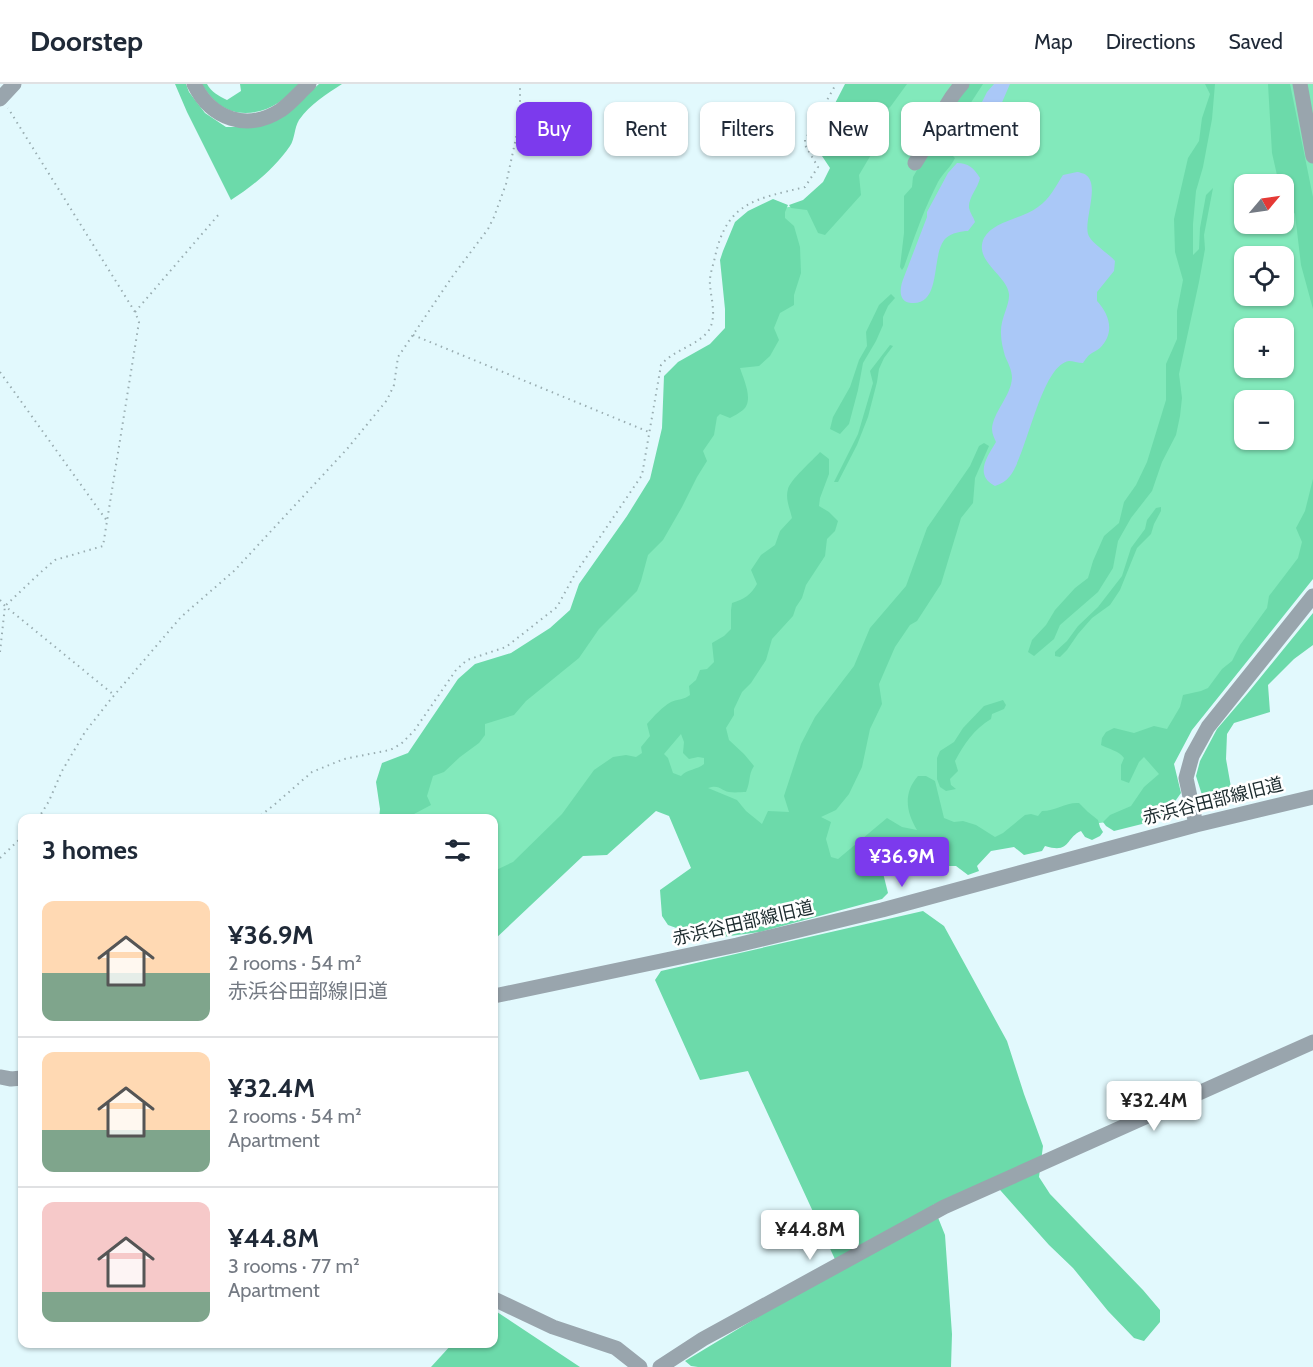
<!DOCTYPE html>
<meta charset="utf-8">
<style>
:root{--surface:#fff;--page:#f6f6f7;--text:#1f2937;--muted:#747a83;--line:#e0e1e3;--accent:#7c3aed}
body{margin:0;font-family:Cabin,"Noto Sans JP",sans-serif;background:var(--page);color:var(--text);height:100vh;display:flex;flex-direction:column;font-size:22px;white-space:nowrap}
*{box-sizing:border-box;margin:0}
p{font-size:20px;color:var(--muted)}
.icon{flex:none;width:33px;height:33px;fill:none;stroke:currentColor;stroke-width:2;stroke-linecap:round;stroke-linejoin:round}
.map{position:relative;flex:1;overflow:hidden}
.panel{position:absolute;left:18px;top:730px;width:480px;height:534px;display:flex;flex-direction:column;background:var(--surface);border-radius:12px;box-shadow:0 2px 4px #0004}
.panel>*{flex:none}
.hud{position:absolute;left:516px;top:18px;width:570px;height:54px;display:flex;gap:12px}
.needle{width:39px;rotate:61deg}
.controls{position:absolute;left:1234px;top:90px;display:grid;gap:12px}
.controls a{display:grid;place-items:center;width:60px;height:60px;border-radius:12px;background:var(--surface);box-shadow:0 2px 4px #0004;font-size:30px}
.price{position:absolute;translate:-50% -51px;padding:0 14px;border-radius:6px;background:#fff;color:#222;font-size:20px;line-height:39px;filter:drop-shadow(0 2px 3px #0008)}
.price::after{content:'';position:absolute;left:50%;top:36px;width:18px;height:14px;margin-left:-9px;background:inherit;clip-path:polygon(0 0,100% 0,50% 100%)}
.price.current{background:var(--accent);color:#fff}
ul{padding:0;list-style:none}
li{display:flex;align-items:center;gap:18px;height:150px;padding:0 24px}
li+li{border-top:2px solid var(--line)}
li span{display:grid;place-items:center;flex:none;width:168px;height:120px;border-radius:12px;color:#555}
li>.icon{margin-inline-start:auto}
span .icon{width:72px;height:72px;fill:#fffc;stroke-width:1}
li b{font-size:26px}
h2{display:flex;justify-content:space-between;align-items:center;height:72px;padding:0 24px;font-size:26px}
.chip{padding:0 21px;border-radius:12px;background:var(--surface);box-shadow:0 2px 4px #0004;font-size:21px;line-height:54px}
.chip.current{background:var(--accent);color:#fff}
header{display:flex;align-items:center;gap:36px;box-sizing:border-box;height:84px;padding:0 30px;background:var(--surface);border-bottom:2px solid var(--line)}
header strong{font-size:28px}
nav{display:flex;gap:33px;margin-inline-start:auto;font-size:21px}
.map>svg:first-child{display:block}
.green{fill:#82e9bb;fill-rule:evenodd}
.forest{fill:#6cdaaa;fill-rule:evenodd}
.water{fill:#aac8f7}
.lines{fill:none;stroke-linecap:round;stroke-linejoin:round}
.path{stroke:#99adb1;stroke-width:2;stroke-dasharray:1.5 4.5;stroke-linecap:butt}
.minor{stroke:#99a5ad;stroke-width:15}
.labels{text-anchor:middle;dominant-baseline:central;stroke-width:5;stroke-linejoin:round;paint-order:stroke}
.street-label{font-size:18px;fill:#1b2a2d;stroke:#fff}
</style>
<header>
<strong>Doorstep</strong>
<nav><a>Map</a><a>Directions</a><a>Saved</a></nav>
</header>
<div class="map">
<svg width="1313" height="1283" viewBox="0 0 1313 1283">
<rect width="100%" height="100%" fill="#e2f9fd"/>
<path class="green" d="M870,0H1313V484L1167,670L1170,706L1139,733L829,780L646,707L494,809V735H390L570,539L654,398L728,244L773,126L804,120L831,101ZM1245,100H1284V140H1245ZM1245,172H1284V212H1245ZM1245,244H1284V284H1245ZM1245,316H1284V356H1245Z"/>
<path class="forest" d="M175,0H186L189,8L205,29L226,43H257L286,29L319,0H342C327,10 310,20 299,36C294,44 295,55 290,62C275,84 253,102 231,116L187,28Z
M201,0H207C211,8 219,12 227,16L241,7L240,0H300C293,6 286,14 278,19C259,31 234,34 216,18C210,13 206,6 201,0Z
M845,0H907L891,22L874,39L872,69L859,91L861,111L825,151L818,149L807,126L791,124L789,121L803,116L823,98L830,84L814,60Z
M968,0H983L959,37L957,47L945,40V35L951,22L960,14L963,6Z
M1205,0H1215L1212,35L1203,83L1196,107L1193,140V171L1199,165L1200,144L1206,111L1213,104L1204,151L1205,165L1199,198L1179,290L1182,314L1180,332L1176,351L1162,378L1152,407L1131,434L1118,457L1113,484L1098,508L1060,541L1054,555L1034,572L1028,568L1032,556L1046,541L1055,526L1075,504L1088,494L1093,477L1104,452L1119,439L1124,418L1136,401L1147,378L1166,316V280L1177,255V227L1183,196L1175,168L1174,135L1188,74L1199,57L1202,34L1210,10Z
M1268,0H1290L1313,113V225L1301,181L1295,130L1284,112V100H1279L1272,69Z
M937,62L946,65L955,74C951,83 943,89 938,98C924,125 914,154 904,183L902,186L900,183L904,149V112L912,103L913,93L921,79L930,65Z
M773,115L788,121L785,128V134L794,142L800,163L801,189L794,211V221L780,229L774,244L779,256L770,272L759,282L740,284C744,296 754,317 743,326C739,329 734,332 730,334L720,330L717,333L714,351L703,367L707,377L697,393L682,423L663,456L648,471L641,497L637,507L599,545L579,574L526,617L514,631L485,640V651L479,659L460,673L444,688L433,692L427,712L431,721L414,730L411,735H379L380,725L376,698L382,679L408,669L458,595L475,580L511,569L550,544L570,526L579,500L627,432L650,395L662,344L664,292L678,278L710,260L725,244V225L720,176L723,167L735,138L748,127Z
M891,210L895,214L888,222L883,233V241L876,257L863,279L858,306L849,340L840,350L830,345L833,333L850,303L859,276L867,262L866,248L879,221Z
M890,261L893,262L884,274L879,285L877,298L868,333L857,361L838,398H834L858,350L873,299L870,287Z
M984,359L989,362L975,394L973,419L961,434L941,500L917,537L910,541L895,563L879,600L882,620L870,645L862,683L849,710L836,726L821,733L831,738L826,755L831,773L838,775L887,734L902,743L917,746C906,728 903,709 918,692H926L935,697L944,734L954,738L963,737L976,741L995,753L1003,749L1025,731L1031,730L1038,732L1042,727C1056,727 1066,718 1079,719L1088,728L1098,736L1100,743L1103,748L1100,752L1092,756L1085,753L1081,747C1065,754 1071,770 1045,762L1042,767L1024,771L1014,763L991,767L977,782L979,787L968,791L956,782H948L938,775L923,756L931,773L925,781L916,778L912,772L896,774L883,789L888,809L882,815L760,848L707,855L668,841L662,832L660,806L691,784L669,732L656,727L607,771L583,772L494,856V787L513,778L562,730L594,686L613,673L626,671L636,673L642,669L641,663L650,652L647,640C654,632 662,623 671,618C678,615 684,616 690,611L689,602L696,596L700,586L707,585L714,578L712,559L724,552L731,545V526L732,519C744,515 751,511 757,500L751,486L761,471L775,461L780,447L792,434C790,425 785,415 788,405C790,396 813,376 820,368L829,375V390L820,414L819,422L829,428L838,437L835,447L827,455L825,472L806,501L802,514L796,523L793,532L772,555L766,576L751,599L742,608L734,625V631L726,644L729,656L744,670L754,682C748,691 751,697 746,708C741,708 735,709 729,708C720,706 719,700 708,704L737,716L746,727L762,740L768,727L789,728L784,712L801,660L815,633L854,582L870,544L906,502L927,444L970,382L979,362ZM681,650L684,658L683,669L689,675L698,673L704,674V680C697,686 687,685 681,692L673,689L668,674L664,670Z
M1313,395V495L1192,646L1174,680L1181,709L1171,723L1158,736L1114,747L1106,742L1103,738L1110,731L1131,722L1144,703L1159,690L1144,673L1139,678L1129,699L1121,696V681L1124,674C1119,667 1109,665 1101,661L1102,654L1106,648L1114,644L1134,649L1154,642L1167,645L1180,623L1183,611L1201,607L1208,604L1222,585L1232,577L1240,561L1267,524L1269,512L1298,474L1302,458L1296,444L1305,427Z
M1161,423V427L1154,440L1151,450L1137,464L1120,506L1110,521L1092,534L1078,550L1067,566L1060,573L1055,572V568L1067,557L1078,542L1098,523L1122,492L1131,464L1145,445L1147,436L1156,424Z
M1313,529V561L1294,575L1268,601L1270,628L1234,639L1227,650L1226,675L1234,720H1226L1202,711L1196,692L1200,677L1217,645L1247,610Z
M1003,616L1006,621L1004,625L992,630L991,635C974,645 964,660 955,677L958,687L950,695L951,701L956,705L946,707L940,703L937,695V674L940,667L954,658L963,644L984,622Z
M923,827L944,842L1007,957L1024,1010L1043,1062L1039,1093L1050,1110L1143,1206L1160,1226V1238L1144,1257L1134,1254L1108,1227L1073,1184L1049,1161L993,1098L933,1121L945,1151L952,1250L951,1283H698L691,1282L685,1277L839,1184L748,987L700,996L655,896L661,887Z
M494,1226L580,1283H431L452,1260H494Z"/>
<path class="water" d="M994,0H1010L1000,23L998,31L1000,51L998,54L982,57C974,52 965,47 966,37L976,30L987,8Z
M957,79C968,79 974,84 980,94C978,104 968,114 969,124C970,129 974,134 975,138L968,147C961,147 952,149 946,154C930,169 943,222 911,219C897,218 900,202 904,193L927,133V128L948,89Z
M1077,88C1079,88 1085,90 1086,91C1100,101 1084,135 1088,150C1090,158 1108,169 1115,177L1114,187L1097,208V217C1110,231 1115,249 1100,264C1098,266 1095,267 1092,269C1088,271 1085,276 1083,279C1078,279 1073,277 1069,277C1041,281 1027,371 1010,392C1006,397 1001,400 995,402C974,391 987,373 996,358C994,354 992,349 992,345C993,328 1011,312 1012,294C1012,286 1008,279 1005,272C1003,265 1001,257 1001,250C1000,235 1010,221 1009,210C1007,191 973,177 984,154C993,137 1022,135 1038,123C1050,115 1055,103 1063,91Z"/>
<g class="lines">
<path class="path" d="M135,228L220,129
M413,251L649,348
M0,288L107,437
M0,516L5,522L114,611
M0,568L5,522L41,488L55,476L103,462L139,238L135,228L8,24
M38,735L49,717L62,687L85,648L111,615L181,533L235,486L347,365L387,316L394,301L398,273L452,193L488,145L494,133L506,100L516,54L520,26V0
M256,735L274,721L312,688L344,675L390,666L401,660L414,647L456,586L467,576L506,563L557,523L575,490L642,391L661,281C673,266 699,261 709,246C717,232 711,215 710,201C709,192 713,182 715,173C727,117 757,115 805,103L818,83L805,61V56L836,0
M0,774L22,753"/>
<path class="minor" d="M194,0C211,35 247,48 281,26C291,19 300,8 309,0
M1300,0L1313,72
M0,15L14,0
M915,79C932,54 941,23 962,0
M1196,741L1186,694L1192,672L1208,643L1313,512
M494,912L737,861L882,826L1196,741L1313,713
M0,993L11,995L22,994
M494,1215L553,1243L616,1264L640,1283
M660,1283L703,1255L944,1123L1313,958"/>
</g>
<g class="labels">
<g class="street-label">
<text transform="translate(1213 717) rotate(-14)">赤浜谷田部線旧道</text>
<text transform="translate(743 839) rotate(-13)">赤浜谷田部線旧道</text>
</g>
</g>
</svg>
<div class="controls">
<a><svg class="needle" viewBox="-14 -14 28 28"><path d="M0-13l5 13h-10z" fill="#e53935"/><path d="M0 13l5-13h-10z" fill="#747a83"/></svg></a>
<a><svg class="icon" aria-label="locate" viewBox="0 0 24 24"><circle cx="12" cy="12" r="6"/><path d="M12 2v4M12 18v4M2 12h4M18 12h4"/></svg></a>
<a>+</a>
<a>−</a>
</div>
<b class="price current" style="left:902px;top:804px">¥36.9M</b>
<b class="price" style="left:1154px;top:1048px">¥32.4M</b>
<b class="price" style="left:810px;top:1177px">¥44.8M</b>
<div class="hud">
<a class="chip current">Buy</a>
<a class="chip">Rent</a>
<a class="chip">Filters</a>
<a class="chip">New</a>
<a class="chip">Apartment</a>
</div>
<section class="panel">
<h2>3 homes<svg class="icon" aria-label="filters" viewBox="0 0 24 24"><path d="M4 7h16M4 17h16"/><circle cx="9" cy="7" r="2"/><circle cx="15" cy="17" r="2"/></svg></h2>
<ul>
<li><span style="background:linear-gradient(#ffd9b3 60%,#7fa58c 0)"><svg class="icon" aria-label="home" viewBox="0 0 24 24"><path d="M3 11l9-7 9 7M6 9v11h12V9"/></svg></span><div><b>¥36.9M</b><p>2 rooms · 54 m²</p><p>赤浜谷田部線旧道</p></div></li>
<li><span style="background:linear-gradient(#ffd9b3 65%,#7fa58c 0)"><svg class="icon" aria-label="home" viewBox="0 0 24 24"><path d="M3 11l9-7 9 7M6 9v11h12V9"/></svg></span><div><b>¥32.4M</b><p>2 rooms · 54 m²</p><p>Apartment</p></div></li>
<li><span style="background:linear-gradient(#f6c9c9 75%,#7fa58c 0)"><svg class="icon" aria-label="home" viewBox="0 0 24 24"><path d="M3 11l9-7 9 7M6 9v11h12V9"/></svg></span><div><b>¥44.8M</b><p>3 rooms · 77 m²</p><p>Apartment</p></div></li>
</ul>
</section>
</div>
